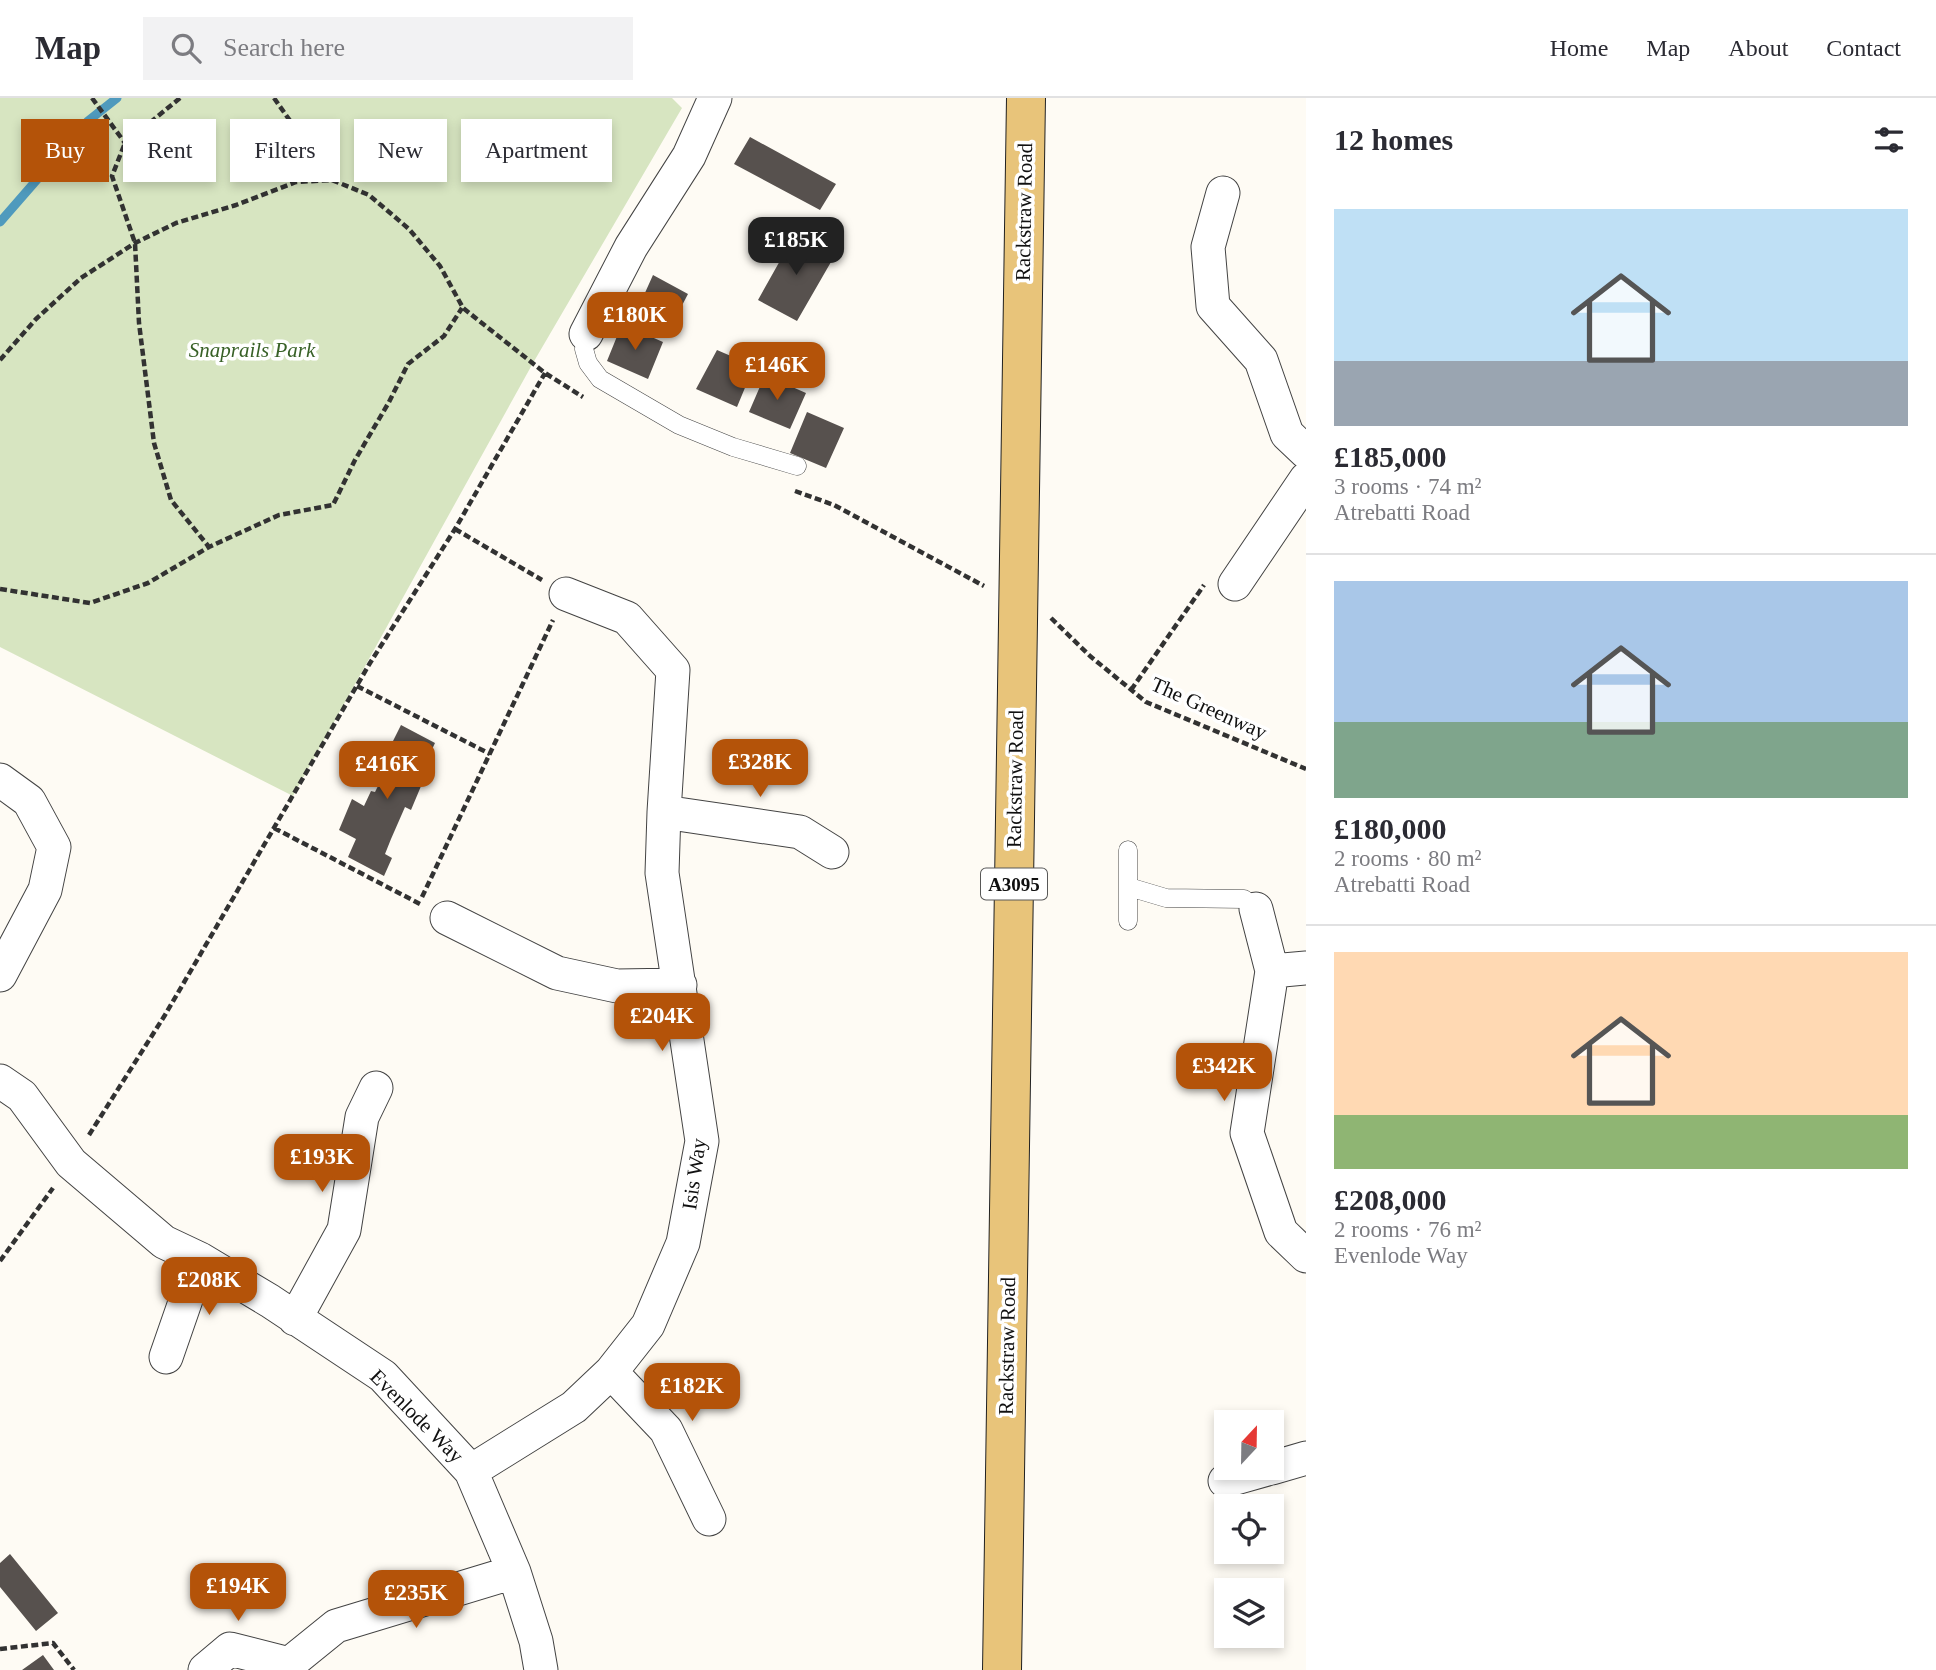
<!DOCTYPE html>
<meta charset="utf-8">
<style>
:root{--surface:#fff;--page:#f2f2f3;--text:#2b2b33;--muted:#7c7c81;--line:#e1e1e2;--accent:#b45309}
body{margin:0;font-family:"Times New Roman",serif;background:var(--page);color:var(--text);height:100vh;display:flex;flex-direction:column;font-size:26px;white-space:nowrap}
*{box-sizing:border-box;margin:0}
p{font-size:23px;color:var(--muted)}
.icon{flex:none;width:38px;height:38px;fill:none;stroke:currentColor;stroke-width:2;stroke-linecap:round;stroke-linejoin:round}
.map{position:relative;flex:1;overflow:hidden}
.sheet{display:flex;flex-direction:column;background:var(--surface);width:630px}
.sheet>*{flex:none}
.top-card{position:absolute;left:21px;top:21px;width:665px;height:63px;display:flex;gap:14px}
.needle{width:46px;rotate:22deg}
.fabs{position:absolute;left:1214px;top:1312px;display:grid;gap:14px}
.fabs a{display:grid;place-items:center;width:70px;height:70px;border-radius:0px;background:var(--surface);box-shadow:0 4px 10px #0003;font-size:35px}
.price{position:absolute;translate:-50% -60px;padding:0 16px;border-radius:14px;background:var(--accent);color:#fff;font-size:23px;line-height:46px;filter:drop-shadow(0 2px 4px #0008)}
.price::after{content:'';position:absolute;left:50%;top:42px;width:21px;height:16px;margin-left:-10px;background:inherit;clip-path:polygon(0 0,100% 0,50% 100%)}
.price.selected{background:#222;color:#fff}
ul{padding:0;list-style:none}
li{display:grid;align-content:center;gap:14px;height:371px;padding:0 28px}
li+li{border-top:2px solid var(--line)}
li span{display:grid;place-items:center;height:217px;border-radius:0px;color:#555}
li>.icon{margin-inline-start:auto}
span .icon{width:126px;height:126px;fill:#fffc;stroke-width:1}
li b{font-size:30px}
h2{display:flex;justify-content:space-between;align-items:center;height:84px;padding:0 28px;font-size:30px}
.pill{padding:0 24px;border-radius:0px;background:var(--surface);box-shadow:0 4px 10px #0003;font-size:24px;line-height:63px}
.pill.selected{background:var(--accent);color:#fff}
header{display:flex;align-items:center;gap:42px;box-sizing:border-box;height:98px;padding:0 35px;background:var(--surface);border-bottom:2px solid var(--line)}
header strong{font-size:33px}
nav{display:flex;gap:38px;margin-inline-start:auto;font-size:24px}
.search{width:490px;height:63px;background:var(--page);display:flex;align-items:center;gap:18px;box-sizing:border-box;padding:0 24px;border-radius:0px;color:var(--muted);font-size:26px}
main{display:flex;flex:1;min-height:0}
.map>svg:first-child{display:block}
.green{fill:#d7e5c1}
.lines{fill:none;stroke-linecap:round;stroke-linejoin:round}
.stream{stroke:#4f9abd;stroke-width:9}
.building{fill:#57514e}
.lane-casing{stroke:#434343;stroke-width:19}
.street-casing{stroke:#434343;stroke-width:35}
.primary-casing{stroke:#212121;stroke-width:40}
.path{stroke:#323232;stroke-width:4.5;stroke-dasharray:7 3.5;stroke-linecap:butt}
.lane{stroke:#fff;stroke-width:18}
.street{stroke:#fff;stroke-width:33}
.primary{stroke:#e8c47a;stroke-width:38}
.labels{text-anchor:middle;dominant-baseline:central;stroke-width:7;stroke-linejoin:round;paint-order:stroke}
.shield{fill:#fff;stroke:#585858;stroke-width:2}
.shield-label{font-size:19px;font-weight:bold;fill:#101010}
.street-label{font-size:21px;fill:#101010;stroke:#fff}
.park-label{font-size:21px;font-style:italic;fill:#386127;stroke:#fff}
</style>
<header>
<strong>Map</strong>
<div class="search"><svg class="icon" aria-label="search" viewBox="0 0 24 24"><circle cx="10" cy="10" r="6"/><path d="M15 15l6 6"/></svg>Search here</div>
<nav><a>Home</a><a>Map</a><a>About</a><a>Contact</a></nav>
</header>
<main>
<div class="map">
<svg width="1306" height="1572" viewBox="0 0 1306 1572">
<rect width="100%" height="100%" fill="#fefbf4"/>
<path class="green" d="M0,0H672L682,10L533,265L293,698L0,549Z"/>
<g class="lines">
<path class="stream" d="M0,124L88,23L117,0"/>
</g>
<path class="building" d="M750,39L836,86L820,112L734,66Z
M795,136L835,157L797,223L758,202Z
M653,177L688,196L667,236L632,216L644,197Z
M622,226L663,244L648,281L607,263Z
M717,252L754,268L737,309L696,291Z
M765,277L806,295L790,331L749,314Z
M807,314L844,330L826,370L790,355Z
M401,627L435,645L419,679L424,681L411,712L405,709L391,741L385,756L392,760L384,778L348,759L356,741L339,732L352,701L364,708L371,693L375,694L390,664L384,661Z
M10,1456L58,1515L36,1533L0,1489V1465Z
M43,1557L54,1572H22Z"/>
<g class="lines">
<g class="lane-casing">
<path id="lane" d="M586,236L584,251L588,265L600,281L679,327L733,349L797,368
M1128,752V823
M1129,789L1166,800L1244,801L1256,811"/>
</g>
<g class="street-casing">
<path id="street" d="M1223,95L1208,149L1213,208L1261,262L1287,336L1306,354
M586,236L631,149L689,58L715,0
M1235,486L1306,381
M0,682L29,703L54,749L45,792L0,877
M664,714L800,734L832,754
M1256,811L1272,873L1247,1035L1281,1134L1306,1158
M447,820L557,875L617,888L680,887
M1272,873L1306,870
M0,983L22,998L71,1065L164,1144L200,1161L270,1203L383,1278L471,1373L514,1474L536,1543L541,1572
M295,1221L344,1132L362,1019L376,990
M166,1259L200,1161
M611,1274L666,1332L709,1421
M1272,1370L1306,1360
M471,1373L574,1309L611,1274L648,1227L683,1145L702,1043L662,775L664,714L673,572L627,520L566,496
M1225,1383L1271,1370
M205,1572L230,1551L289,1566
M290,1572L289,1566L336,1528L514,1474"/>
</g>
<g class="primary-casing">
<path id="primary" d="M1002,1572L1026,0"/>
</g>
<path class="path" d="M92,0L125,45
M180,0L125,45L112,78L135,145L139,225L154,345L171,402L209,449
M274,0L331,81
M0,262L36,221L81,180L135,145L176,125L236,107L296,84L332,82L369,97L409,131L440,168L463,210L545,275L583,299
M795,393L834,407L984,488
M455,431L542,482
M0,491L90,505L148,485L209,449L279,417L333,407L355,362L389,304L408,266L444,238L462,210
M1051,520L1090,558L1146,604L1306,671
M357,588L490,656
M1131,592L1204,487
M274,730L422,807
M422,799L553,522
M89,1037L165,917L370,565L455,431L545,275
M0,1163L53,1090
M0,1551L53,1545L74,1572"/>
<use href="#lane" class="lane"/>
<use href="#street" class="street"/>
<use href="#primary" class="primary"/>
</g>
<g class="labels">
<rect class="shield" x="981" y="770.5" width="66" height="31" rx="5"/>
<g class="shield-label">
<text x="1014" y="786">A3095</text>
</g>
<g class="street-label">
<text transform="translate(1024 114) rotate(-89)">Rackstraw Road</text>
<text transform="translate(1209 610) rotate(24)">The Greenway</text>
<text transform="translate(1015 681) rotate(-89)">Rackstraw Road</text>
<text transform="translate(694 1076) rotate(-82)">Isis Way</text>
<text transform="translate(1007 1248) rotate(-89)">Rackstraw Road</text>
<text transform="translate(417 1318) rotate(45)">Evenlode Way</text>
</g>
<g class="park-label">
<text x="252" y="252">Snaprails Park</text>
</g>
</g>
</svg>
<div class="fabs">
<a><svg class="needle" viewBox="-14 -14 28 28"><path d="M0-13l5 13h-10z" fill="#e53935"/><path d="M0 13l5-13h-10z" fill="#7c7c81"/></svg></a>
<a><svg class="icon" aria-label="locate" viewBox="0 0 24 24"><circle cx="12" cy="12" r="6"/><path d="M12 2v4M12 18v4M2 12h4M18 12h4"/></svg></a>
<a><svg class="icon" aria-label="layers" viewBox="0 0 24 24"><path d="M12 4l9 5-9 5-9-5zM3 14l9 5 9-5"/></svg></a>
</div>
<b class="price selected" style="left:796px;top:179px">£185K</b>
<b class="price" style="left:635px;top:254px">£180K</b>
<b class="price" style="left:777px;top:304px">£146K</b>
<b class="price" style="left:760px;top:701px">£328K</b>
<b class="price" style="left:387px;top:703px">£416K</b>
<b class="price" style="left:662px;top:955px">£204K</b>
<b class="price" style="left:1224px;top:1005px">£342K</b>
<b class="price" style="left:322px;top:1096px">£193K</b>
<b class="price" style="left:209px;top:1219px">£208K</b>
<b class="price" style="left:692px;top:1325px">£182K</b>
<b class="price" style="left:238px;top:1525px">£194K</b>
<b class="price" style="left:416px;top:1532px">£235K</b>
<div class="top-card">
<a class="pill selected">Buy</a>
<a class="pill">Rent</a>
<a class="pill">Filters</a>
<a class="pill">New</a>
<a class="pill">Apartment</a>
</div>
</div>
<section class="sheet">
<h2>12 homes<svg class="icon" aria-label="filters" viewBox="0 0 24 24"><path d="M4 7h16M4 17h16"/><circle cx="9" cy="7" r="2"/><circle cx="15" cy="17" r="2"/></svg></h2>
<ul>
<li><span style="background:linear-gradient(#bfe0f5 70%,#9aa5b1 0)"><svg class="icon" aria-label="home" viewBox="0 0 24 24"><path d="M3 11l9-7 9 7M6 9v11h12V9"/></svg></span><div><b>£185,000</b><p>3 rooms · 74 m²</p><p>Atrebatti Road</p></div></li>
<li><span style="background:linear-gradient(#a9c7e8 65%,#7fa58c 0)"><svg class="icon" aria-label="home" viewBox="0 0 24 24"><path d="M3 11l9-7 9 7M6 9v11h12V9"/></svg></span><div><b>£180,000</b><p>2 rooms · 80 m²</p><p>Atrebatti Road</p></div></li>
<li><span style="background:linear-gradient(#ffd9b3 75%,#8fb573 0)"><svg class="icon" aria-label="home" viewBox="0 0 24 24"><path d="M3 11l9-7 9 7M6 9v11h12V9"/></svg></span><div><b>£208,000</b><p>2 rooms · 76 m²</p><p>Evenlode Way</p></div></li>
</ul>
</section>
</main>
